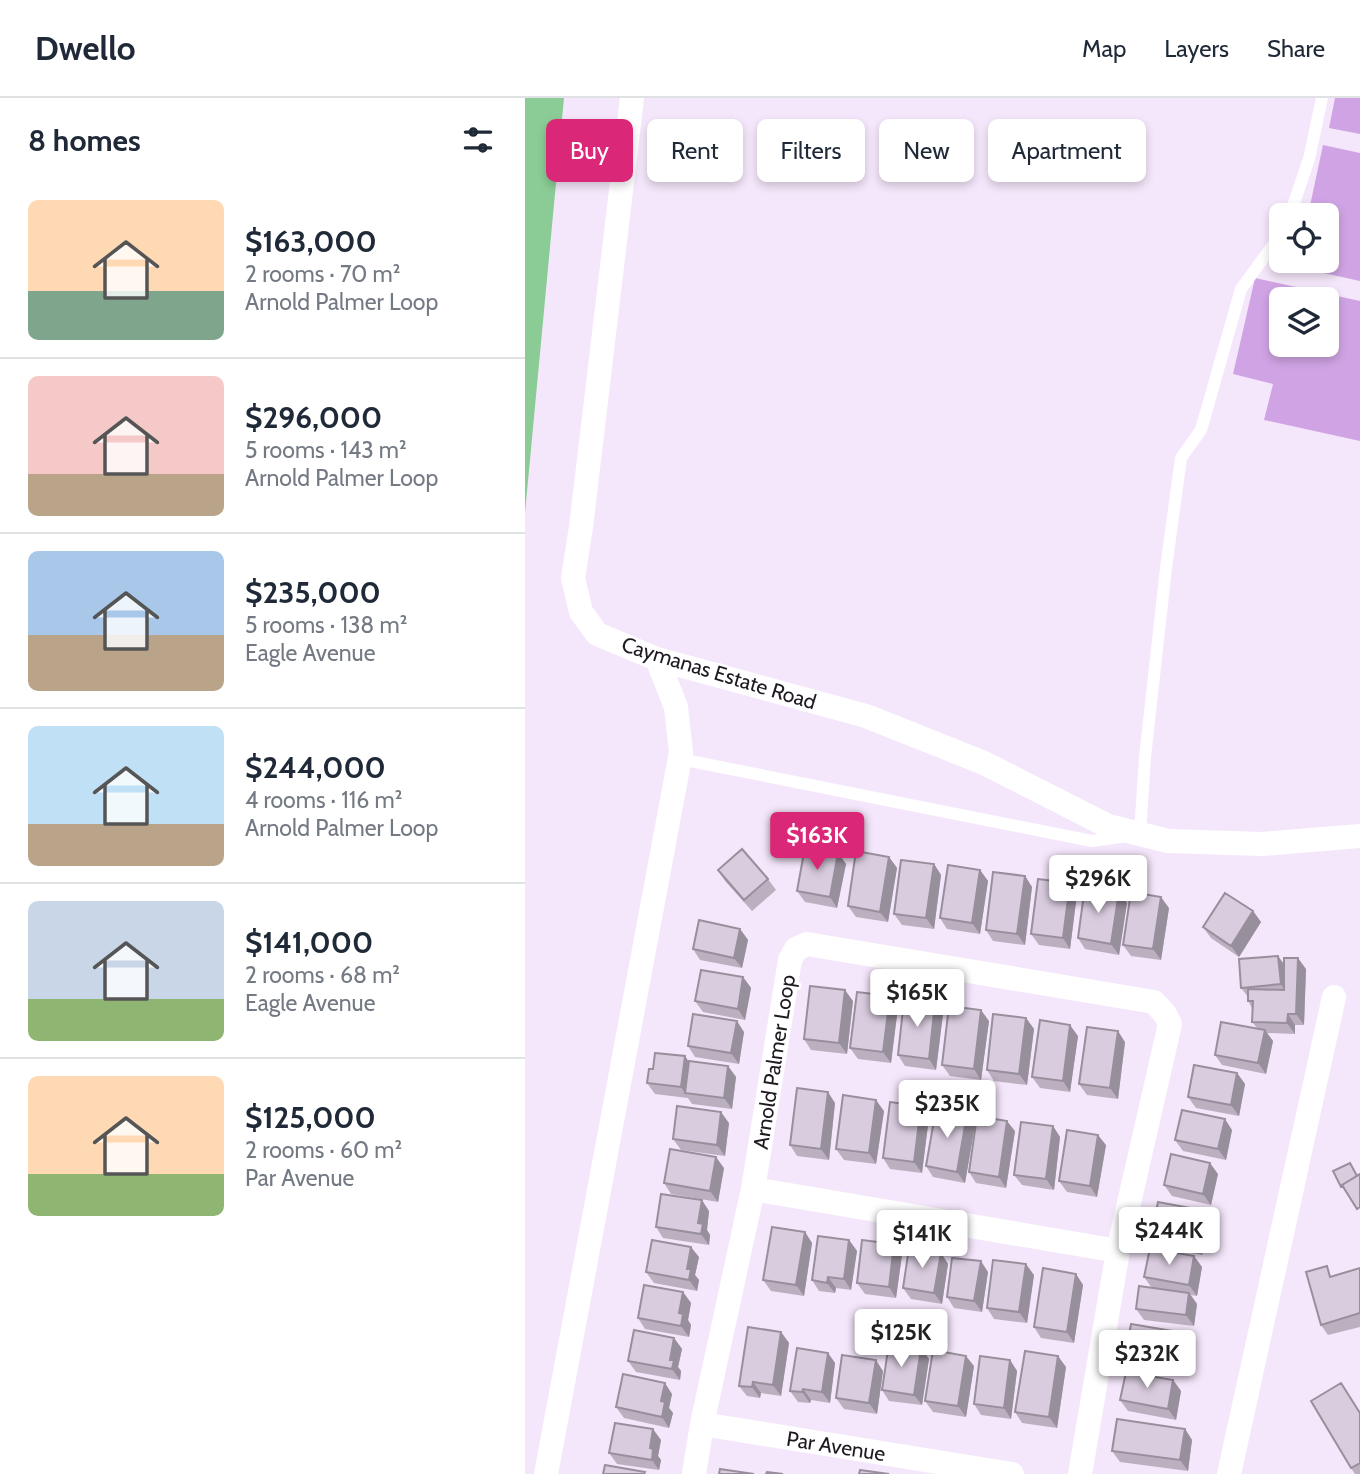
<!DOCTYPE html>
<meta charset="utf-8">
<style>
:root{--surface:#fff;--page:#f6f6f7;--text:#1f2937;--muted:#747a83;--line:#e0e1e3;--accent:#db2777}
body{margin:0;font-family:Cabin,sans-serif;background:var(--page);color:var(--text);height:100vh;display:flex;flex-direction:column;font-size:26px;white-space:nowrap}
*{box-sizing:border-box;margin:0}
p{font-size:23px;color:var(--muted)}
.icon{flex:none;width:38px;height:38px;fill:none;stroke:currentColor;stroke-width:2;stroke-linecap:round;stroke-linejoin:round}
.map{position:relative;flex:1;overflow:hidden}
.sheet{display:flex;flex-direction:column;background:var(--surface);width:525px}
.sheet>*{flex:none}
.top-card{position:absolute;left:21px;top:21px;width:665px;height:63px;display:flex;gap:14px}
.buttons{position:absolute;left:744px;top:105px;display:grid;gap:14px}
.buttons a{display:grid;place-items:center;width:70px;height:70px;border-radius:10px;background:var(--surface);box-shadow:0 4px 10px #0003;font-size:35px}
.price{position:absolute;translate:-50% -60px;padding:0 16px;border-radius:7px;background:#fff;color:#222;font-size:23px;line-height:46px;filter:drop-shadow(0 2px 4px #0008)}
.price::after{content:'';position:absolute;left:50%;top:42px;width:21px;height:16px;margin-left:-10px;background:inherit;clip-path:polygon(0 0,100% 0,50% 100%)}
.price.on{background:var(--accent);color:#fff}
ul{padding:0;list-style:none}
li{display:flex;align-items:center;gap:21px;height:175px;padding:0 28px}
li+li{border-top:2px solid var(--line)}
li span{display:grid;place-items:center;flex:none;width:196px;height:140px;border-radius:10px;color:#555}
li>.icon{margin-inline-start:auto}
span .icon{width:84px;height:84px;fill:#fffc;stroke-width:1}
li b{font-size:30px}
h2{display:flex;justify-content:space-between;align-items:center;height:84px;padding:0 28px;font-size:30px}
.tag{padding:0 24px;border-radius:10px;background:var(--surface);box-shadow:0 4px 10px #0003;font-size:24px;line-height:63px}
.tag.on{background:var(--accent);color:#fff}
header{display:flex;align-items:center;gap:42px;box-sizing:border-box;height:98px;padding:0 35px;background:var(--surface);border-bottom:2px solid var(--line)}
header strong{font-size:33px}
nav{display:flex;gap:38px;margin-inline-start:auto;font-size:24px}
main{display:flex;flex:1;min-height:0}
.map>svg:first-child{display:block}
.forest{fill:#8bcc96}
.water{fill:#d0a4e4;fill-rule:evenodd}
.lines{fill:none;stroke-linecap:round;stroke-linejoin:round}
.service{stroke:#fff;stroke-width:12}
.minor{stroke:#fff;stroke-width:24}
.wall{fill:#bbafc0}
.shaded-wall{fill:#988f9c}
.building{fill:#d9ccdf;stroke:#988f9c;stroke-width:2}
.labels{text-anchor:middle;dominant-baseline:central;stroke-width:5;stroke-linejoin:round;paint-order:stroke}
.street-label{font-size:21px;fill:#1f1a21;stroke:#fff}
</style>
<header>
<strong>Dwello</strong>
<nav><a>Map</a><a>Layers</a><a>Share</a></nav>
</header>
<main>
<section class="sheet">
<h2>8 homes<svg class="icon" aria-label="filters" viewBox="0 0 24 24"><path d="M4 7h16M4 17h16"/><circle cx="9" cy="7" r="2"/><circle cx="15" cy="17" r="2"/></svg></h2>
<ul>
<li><span style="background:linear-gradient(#ffd9b3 65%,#7fa58c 0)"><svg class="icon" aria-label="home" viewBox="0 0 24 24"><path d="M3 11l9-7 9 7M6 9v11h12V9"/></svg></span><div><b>$163,000</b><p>2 rooms · 70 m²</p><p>Arnold Palmer Loop</p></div></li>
<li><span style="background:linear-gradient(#f6c9c9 70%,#b9a48a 0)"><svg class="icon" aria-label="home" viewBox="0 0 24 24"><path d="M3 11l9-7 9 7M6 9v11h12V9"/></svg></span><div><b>$296,000</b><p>5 rooms · 143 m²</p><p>Arnold Palmer Loop</p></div></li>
<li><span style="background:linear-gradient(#a9c7e8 60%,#b9a48a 0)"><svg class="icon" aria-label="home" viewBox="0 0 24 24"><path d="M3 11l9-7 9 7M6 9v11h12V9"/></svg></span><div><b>$235,000</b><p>5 rooms · 138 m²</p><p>Eagle Avenue</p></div></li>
<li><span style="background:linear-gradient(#bfe0f5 70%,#b9a48a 0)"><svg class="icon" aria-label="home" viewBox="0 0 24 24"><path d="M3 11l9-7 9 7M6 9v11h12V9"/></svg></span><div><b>$244,000</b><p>4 rooms · 116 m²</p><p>Arnold Palmer Loop</p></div></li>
<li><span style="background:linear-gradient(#c9d6e8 70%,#8fb573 0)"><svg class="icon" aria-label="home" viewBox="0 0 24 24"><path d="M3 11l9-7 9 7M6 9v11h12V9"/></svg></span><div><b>$141,000</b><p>2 rooms · 68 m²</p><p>Eagle Avenue</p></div></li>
<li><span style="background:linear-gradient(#ffd9b3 70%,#8fb573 0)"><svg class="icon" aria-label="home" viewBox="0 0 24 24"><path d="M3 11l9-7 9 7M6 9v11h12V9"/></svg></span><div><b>$125,000</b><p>2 rooms · 60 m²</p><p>Par Avenue</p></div></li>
</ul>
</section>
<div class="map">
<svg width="835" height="1376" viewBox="0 0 835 1376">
<rect width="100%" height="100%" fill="#f5e7fb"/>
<path class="forest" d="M0,0H39L0,415Z"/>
<path class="water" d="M810,0H835V36L804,30Z
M798,47L835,55V183L771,169L773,163H802V117H783Z
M730,180L835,203V343L739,322L748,286L708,276ZM756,201H802V247H756Z"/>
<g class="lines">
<path class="service" d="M765,117L784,61L797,0
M155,661L567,743L615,736L620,659L641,470L656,360L676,332L716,191L756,136"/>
<path class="minor" d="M107,0L56,429L48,480L56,514L72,536L132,561L341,618L459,665L583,728L643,743L737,746L835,738
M228,1091L593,1153
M177,1326L487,1376
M21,1376L156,654L151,609L132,561
M169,1376L177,1326L228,1091L265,862L271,851L282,846L629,904L640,916L645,926L593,1153L555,1376
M704,1376L809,899"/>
</g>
<path class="wall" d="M313,755L321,766L312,810L280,804L272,793Z
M364,759L372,770L363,824L331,819L323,808Z
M409,766L416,777L409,831L377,827L369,816Z
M193,772L243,781L251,792L227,813L200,783Z
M455,772L463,783L455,836L422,831L415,820Z
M500,778L507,789L500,847L468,843L461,832Z
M545,785L552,796L545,851L514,847L506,836Z
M594,794L602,805L594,857L560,851L553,840Z
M644,810L636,862L606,858L598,847Z
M728,813L736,824L714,859L686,840L678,829Z
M215,831L223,842L217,870L175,862L168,851Z
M753,858L759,867L781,871L779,927H770V936L742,935L748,943L741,976L697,967L690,957L732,930L727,924V910L723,903V899L716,890Z
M218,879L226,890L220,922L178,914L170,903Z
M365,898L373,909L366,965L333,961L325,950Z
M328,903L322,956L286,952L279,941Z
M418,916L411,972L380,968L373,957Z
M501,920L509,931L502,987L469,983L462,972Z
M464,923L456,982L425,978L417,967Z
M219,934L214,966L170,959L163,948Z
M553,938L545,994L515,990L507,979Z
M600,944L593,1001L562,997L554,986Z
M160,958L164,964L203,968L211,979L207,1011L167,1006L163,1000L130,996L122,985L128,971Z
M712,975L720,986L714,1018L671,1010L663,999Z
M310,1005L304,1062L272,1058L265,1047Z
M396,1008L404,1019L397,1075L365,1071L358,1060Z
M359,1013L351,1066L319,1062L311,1051Z
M204,1025L200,1058L156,1052L148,1041Z
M450,1027L440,1085L408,1079L401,1068Z
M528,1028L535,1039L529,1092L497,1087L489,1077Z
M707,1032L701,1062L658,1053L650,1042Z
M490,1033L481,1090L451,1085L444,1074Z
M581,1047L572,1099L542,1094L534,1083Z
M199,1070L193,1104L146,1096L139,1085Z
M693,1076L686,1107L647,1098L639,1087Z
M676,1112L684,1123L677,1157L634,1149L626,1138Z
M184,1113L182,1132L185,1137L184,1147L138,1140L131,1129Z
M280,1134L287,1145L279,1198L246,1193L238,1182Z
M324,1142L332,1153L326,1192L311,1190L310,1195L294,1193L287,1182Z
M416,1155L423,1166L417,1206L386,1201L378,1190Z
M377,1157L371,1200L340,1196L332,1185Z
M669,1158L677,1169L672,1198L666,1197L672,1206L669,1228L619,1222L611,1211L627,1190L619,1179Z
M174,1159L170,1177L174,1182L172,1193L129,1185L121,1174Z
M835,1170V1229L803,1237L796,1227L808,1178Z
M463,1174L457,1214L429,1210L422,1199Z
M551,1176L558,1187L549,1245L516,1240L509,1229Z
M509,1177L502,1225L469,1221L462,1210Z
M158,1194L166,1205L163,1222L166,1227L164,1239L120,1231L113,1220Z
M256,1234L264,1245L256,1298L236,1295L235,1300L222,1298L214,1288Z
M654,1234L662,1245L657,1275L608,1266L601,1255Z
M149,1240L157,1251L153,1269L156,1273L155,1282L111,1274L103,1263Z
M396,1250L404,1261L397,1307L364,1303L357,1292Z
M303,1255L310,1265L305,1305L286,1302L285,1305L273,1304L265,1293Z
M485,1262L492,1273L486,1321L456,1317L449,1306Z
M449,1268L441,1319L408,1314L400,1303Z
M541,1269L532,1330L497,1325L490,1314Z
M358,1273L352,1316L319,1311L311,1300Z
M648,1282L656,1293L651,1322L603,1313L595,1302Z
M816,1285L835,1314V1376H830L826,1370Z
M147,1296L144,1310L148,1315L144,1330L99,1320L91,1309Z
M660,1331L667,1342L663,1373L595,1364L587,1353Z
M136,1342L133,1358L136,1362L134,1372L92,1366L84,1355Z"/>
<path class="shaded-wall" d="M313,755L321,766L312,810L305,799Z
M364,759L372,770L363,824L355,814Z
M409,766L416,777L409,831L401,820Z
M455,772L463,783L455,836L447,825Z
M500,778L507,789L500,847L492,836Z
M545,785L552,796L545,851L538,840Z
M594,794L602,805L594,857L586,846Z
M636,799L644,810L636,862L628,851Z
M728,813L736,824L714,859L706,848Z
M215,831L223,842L217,870L209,860Z
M753,858L761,869L763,897L756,886Z
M773,860L781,871L779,927L771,916Z
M218,879L226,890L220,922L213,911Z
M320,892L328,903L322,956L314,945Z
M365,898L373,909L366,965L358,954Z
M410,905L418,916L411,972L404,961Z
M456,912L464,923L456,982L449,971Z
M763,916L770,927V936L762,925Z
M501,920L509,931L502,987L494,976Z
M212,923L219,934L214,966L206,955Z
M545,927L553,938L545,994L538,983Z
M740,932L748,943L741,976L733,965Z
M593,933L600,944L593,1001L585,990Z
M160,958L167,969L160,995L163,1000L156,989Z
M203,968L211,979L207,1011L199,1000Z
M712,975L720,986L714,1018L706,1007Z
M303,994L310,1005L304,1062L296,1051Z
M351,1002L359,1013L351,1066L344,1055Z
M396,1008L404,1019L397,1075L389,1064Z
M196,1014L204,1025L200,1058L192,1047Z
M442,1016L450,1027L440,1085L432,1074Z
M700,1021L707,1032L701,1062L693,1051Z
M482,1023L490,1033L481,1090L474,1079Z
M528,1028L535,1039L529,1092L521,1081Z
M573,1037L581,1047L572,1099L565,1088Z
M191,1059L199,1070L193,1104L185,1093Z
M685,1065L693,1076L686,1107L678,1096Z
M177,1102L184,1113L182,1132L185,1137L184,1147L176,1136L173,1125Z
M676,1112L684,1123L677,1157L670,1146Z
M280,1134L287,1145L279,1198L271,1187Z
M324,1142L332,1153L326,1192L319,1181Z
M369,1146L377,1157L371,1200L364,1189Z
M166,1149L174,1159L170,1177L174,1182L172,1193L164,1182L162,1171Z
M416,1155L423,1166L417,1206L409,1195Z
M669,1158L677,1169L672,1198L664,1187Z
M456,1163L463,1174L457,1214L449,1203Z
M501,1166L509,1177L502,1225L494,1214Z
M551,1176L558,1187L549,1245L542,1234Z
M303,1179L311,1190L310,1195L302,1185Z
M158,1194L166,1205L163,1222L166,1227L164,1239L156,1228L154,1215Z
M664,1195L672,1206L669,1228L661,1217Z
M256,1234L264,1245L256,1298L248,1287Z
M654,1234L662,1245L657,1275L649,1264Z
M149,1240L157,1251L153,1269L156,1273L155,1282L147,1271L145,1262Z
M396,1250L404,1261L397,1307L389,1297Z
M303,1255L310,1265L305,1305L297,1294Z
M441,1258L449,1268L441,1319L433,1308Z
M533,1258L541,1269L532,1330L524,1319Z
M351,1262L358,1273L352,1316L344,1305Z
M485,1262L492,1273L486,1321L479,1310Z
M648,1282L656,1293L651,1322L643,1311Z
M228,1284L236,1295L235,1300L227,1289Z
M140,1285L147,1296L144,1310L148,1315L144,1330L137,1319L136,1303Z
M278,1291L286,1302L285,1305L277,1294Z
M128,1331L136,1342L133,1358L136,1362L134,1372L127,1362L125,1350Z
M660,1331L667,1342L663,1373L655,1362Z"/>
<path class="building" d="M280,749L313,755L305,799L272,793Z
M217,751L243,781L219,802L193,772Z
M331,753L364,759L355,814L323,808Z
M376,762L409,766L401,820L369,816Z
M423,767L455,772L447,825L415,820Z
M468,774L500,778L492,836L461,832Z
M513,781L545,785L538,840L506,836Z
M560,788L594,794L586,846L553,840Z
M606,794L636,799L628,851L598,847Z
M700,795L728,813L706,848L678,829Z
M174,822L215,831L209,860L168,851Z
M753,858L756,886L716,890L714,861Z
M759,860H773L771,916H763L762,925L727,924L728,903H723V891L759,892Z
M176,872L218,879L213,911L170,903Z
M285,888L320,892L314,945L279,941Z
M332,894L365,898L358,954L325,950Z
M379,902L410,905L404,961L373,957Z
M424,908L456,912L449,971L417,967Z
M168,916L212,923L206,955L163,948Z
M468,916L501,920L494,976L462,972Z
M515,922L545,927L538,983L507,979Z
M696,924L740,932L733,965L690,957Z
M562,929L593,933L585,990L554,986Z
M130,955L160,958L156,989L122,985L124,971H128Z
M164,963L203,968L199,1000L160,995Z
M669,967L712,975L706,1007L663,999Z
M272,990L303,994L296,1051L265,1047Z
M318,997L351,1002L344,1055L311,1051Z
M365,1004L396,1008L389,1064L358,1060Z
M152,1008L196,1014L192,1047L148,1041Z
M411,1011L442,1016L432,1074L401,1068Z
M657,1012L700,1021L693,1051L650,1042Z
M452,1018L482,1023L474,1079L444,1074Z
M496,1024L528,1028L521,1081L489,1077Z
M542,1032L573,1037L565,1088L534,1083Z
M145,1051L191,1059L185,1093L139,1085Z
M646,1056L685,1065L678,1096L639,1087Z
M825,1065L832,1078L817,1087L818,1088L816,1089L808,1073Z
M835,1076V1109L832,1111L817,1087Z
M136,1096L177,1102L173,1125L178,1126L176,1136L131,1129Z
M633,1104L676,1112L670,1146L626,1138Z
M247,1129L280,1134L271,1187L238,1182Z
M293,1138L324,1142L319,1181L303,1179L302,1185L287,1182Z
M127,1142L166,1149L162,1171H166L164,1182L121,1174Z
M337,1142L369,1146L364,1189L332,1185Z
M384,1150L416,1155L409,1195L378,1190Z
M625,1150L669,1158L664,1187L619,1179Z
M427,1160L456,1163L449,1203L422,1199Z
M468,1162L501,1166L494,1214L462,1210Z
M802,1168L805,1179L835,1170V1215L796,1227L781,1174Z
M518,1170L551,1176L542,1234L509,1229Z
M119,1187L158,1194L154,1215L158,1216L156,1228L113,1220Z
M614,1188L664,1195L661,1217L611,1211Z
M606,1226L654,1234L649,1264L601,1255Z
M223,1229L256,1234L248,1287L228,1284L227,1289L214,1288Z
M109,1232L149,1240L145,1262H149L147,1271L103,1263Z
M364,1245L396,1250L389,1297L357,1292Z
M272,1250L303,1255L297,1294L278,1291L277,1294L265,1293Z
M408,1252L441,1258L433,1308L400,1303Z
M500,1253L533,1258L524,1319L490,1314Z
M317,1257L351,1262L344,1305L311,1300Z
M455,1258L485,1262L479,1310L449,1306Z
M601,1274L648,1282L643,1311L595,1302Z
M98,1276L140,1285L136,1303L140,1304L137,1319L91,1309Z
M816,1285L835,1315V1365L826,1370L786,1303Z
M592,1321L660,1331L655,1362L587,1353Z
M90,1325L128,1331L125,1350L128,1351L127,1362L84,1355Z
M80,1367L120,1374L119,1376H78Z
M195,1371L229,1376H194Z
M335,1372L364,1376H334Z
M242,1374L258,1376H241Z"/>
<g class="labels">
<g class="street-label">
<text transform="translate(194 575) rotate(17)">Caymanas Estate Road</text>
<text transform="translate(249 964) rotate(-81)">Arnold Palmer Loop</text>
<text transform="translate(311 1348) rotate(9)">Par Avenue</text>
</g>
</g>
</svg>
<div class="buttons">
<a><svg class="icon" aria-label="locate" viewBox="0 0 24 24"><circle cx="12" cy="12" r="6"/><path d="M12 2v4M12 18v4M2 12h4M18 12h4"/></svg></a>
<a><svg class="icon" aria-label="layers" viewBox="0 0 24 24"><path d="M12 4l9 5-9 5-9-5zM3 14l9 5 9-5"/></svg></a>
</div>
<b class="price on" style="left:292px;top:774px">$163K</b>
<b class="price" style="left:573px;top:817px">$296K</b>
<b class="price" style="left:392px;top:931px">$165K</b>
<b class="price" style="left:422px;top:1042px">$235K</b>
<b class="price" style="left:644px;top:1169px">$244K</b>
<b class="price" style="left:397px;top:1172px">$141K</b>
<b class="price" style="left:376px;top:1271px">$125K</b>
<b class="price" style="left:622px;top:1292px">$232K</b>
<div class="top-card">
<a class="tag on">Buy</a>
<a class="tag">Rent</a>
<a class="tag">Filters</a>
<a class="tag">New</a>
<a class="tag">Apartment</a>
</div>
</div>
</main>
